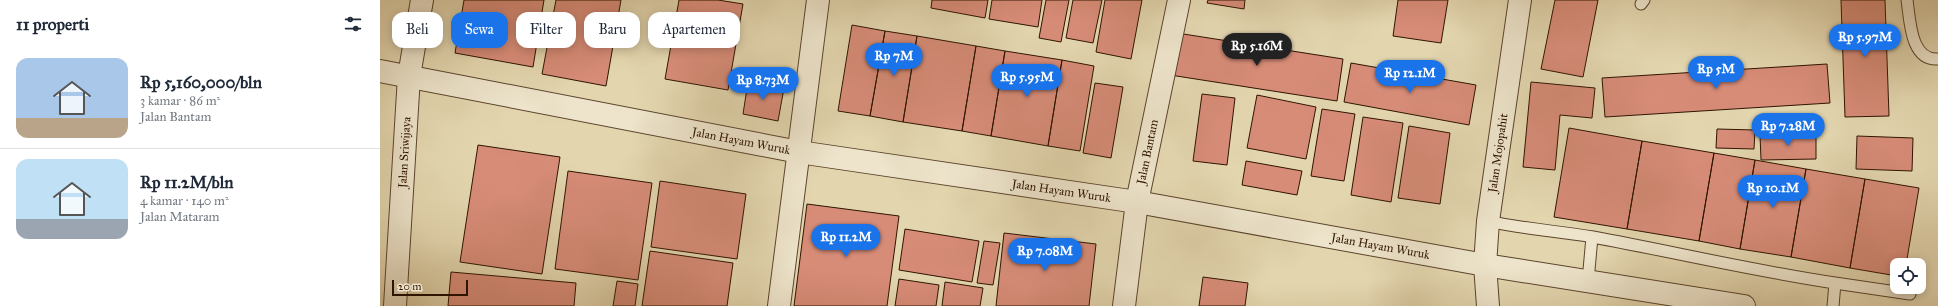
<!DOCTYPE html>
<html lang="id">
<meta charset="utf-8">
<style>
:root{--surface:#fff;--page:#f2f2f3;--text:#1f2937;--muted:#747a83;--line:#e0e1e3;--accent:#1a73e8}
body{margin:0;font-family:"IM FELL Great Primer",serif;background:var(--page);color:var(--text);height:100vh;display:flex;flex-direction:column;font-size:15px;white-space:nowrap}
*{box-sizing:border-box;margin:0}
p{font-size:13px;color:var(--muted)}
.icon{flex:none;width:22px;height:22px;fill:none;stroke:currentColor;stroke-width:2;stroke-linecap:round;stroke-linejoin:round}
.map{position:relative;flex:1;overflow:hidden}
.sheet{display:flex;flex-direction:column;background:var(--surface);width:380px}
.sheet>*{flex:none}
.guide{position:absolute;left:12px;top:12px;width:380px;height:36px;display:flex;gap:8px}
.tools{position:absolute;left:1510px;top:258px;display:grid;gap:8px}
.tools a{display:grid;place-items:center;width:36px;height:36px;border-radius:8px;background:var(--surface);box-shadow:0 2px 10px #0003;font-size:20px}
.scale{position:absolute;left:12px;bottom:10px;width:76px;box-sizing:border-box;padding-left:4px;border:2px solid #2f1400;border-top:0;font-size:11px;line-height:14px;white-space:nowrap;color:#2f1400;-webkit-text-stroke:3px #ede4cb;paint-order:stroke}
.price{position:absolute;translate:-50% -34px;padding:0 9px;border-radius:14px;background:var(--accent);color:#fff;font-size:13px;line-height:26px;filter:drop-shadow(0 1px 2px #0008)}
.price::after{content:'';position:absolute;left:50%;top:24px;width:12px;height:9px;margin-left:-6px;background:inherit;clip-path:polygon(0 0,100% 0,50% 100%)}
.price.on{background:#222;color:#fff}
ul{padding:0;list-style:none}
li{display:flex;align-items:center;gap:12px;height:100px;padding:0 16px}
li+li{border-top:1px solid var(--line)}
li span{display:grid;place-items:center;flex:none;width:112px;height:80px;border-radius:12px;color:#555}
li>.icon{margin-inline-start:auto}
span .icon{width:48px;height:48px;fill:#fffc;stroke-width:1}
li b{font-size:17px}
h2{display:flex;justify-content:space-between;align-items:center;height:48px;padding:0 16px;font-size:17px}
.pill{padding:0 14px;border-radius:12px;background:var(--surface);box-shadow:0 2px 10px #0003;font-size:14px;line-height:36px}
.pill.on{background:var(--accent);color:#fff}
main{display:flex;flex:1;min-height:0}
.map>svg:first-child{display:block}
.building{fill:#d78c78;stroke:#2f1400}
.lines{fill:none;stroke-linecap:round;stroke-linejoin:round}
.service-casing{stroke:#5c442c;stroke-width:13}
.minor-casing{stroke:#5c442c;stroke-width:24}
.service{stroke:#ede4cb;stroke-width:11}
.minor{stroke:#ede4cb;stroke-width:22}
.labels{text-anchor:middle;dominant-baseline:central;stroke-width:3;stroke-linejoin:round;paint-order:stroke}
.street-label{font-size:12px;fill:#2f1400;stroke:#ede4cb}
</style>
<main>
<section class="sheet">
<h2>11 properti<svg class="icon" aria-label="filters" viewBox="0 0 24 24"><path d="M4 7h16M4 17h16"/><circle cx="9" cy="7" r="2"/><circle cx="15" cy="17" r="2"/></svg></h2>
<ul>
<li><span style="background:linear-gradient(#a9c7e8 75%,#b9a48a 0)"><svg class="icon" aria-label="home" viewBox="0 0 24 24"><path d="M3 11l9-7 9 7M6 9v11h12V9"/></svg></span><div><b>Rp 5,160,000/bln</b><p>3 kamar · 86 m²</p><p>Jalan Bantam</p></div></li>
<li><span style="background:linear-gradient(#bfe0f5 75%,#9aa5b1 0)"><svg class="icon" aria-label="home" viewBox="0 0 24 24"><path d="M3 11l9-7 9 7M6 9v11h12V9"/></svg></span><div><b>Rp 11.2M/bln</b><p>4 kamar · 140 m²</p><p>Jalan Mataram</p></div></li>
</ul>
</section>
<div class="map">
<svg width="1558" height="306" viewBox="0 0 1558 306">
<rect width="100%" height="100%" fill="#e3d6af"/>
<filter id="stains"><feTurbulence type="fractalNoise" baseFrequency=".005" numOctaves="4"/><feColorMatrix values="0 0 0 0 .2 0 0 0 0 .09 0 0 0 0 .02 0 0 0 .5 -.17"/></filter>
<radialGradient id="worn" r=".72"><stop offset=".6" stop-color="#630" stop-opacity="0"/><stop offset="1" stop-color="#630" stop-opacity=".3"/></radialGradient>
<path class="building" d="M84,0H164L153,67L75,53Z
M176,0H241L226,86L162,74Z
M299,0H338L363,4L348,90L285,79Z
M552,0H608L605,18L551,8Z
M612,0H662L658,27L609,19Z
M666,0H689L681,42L659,38Z
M693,0H722L713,43L686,38Z
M725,0H762L751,59L716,52Z
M828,0H865L864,9L827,3Z
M1018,0H1068L1061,43L1013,36Z
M1175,0H1218L1203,77L1161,69Z
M1461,0H1505L1509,116L1465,117Z
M472,25L505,31L490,116L458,111Z
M505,31L537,36L523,122L490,116Z
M797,33L963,59L957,101L790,75Z
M537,36L596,46L582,131L523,122Z
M596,46L625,51L611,136L582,131Z
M625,51L682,60L668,146L611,136Z
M682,60L714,66L700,151L668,146Z
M971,63L1096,85L1089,125L964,102Z
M1447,64L1450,103L1225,117L1222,78Z
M368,82L404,88L398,121L363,114Z
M1151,82L1215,88L1212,118L1180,115L1175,170L1143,167Z
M715,83L743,87L731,158L703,153Z
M822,94L855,98L847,165L813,161Z
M877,95L936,107L926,159L867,148Z
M942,109L975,114L964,181L931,176Z
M983,117L1023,123L1011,202L971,195Z
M1029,126L1070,133L1060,204L1018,198Z
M1189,128L1262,141L1247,229L1174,217Z
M1337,129L1375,130L1374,149L1336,148Z
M1436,134V159L1381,160L1380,135Z
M1477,136L1533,138L1532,171L1476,169Z
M1262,141L1334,153L1319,241L1247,229Z
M98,145L180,157L162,274L80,262Z
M1334,153L1375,160L1360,249L1319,241Z
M1375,160L1426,169L1411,257L1360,249Z
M866,161L922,171L917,195L862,185Z
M1426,169L1485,179L1470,268L1411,257Z
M188,171L272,183L258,280L175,269Z
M1485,179L1539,188L1526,265H1517V276L1470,268Z
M280,181L366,194L357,259L271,247Z
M427,204L519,216L507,306H414Z
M525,229L599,241L592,282L519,270Z
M624,233L716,244L709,306H616Z
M604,241L620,243L613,285L597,283Z
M270,251L353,263L347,306H262Z
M71,272L196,283L194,306H68Z
M823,277L868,283L865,306H819Z
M519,279L559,285L556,306H515Z
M237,281L258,284L255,306H233Z
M565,282L603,288L600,306H562Z"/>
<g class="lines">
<g class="service-casing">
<path id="service" d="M1527,0C1530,19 1530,61 1558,59
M1261,4L1264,0
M1108,221C1143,229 1178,231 1213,237C1294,252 1374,271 1455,283L1453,306
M1208,281L1212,237
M1455,283L1530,294"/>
</g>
<g class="minor-casing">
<g id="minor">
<path id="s1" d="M0,71L419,152L757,202L1105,265L1364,306"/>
<path id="s2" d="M15,306L29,76L42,0"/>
<path d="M399,306L438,0"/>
<path id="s3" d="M744,306L757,202L799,0"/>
<path id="s4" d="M1108,306L1105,265L1108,221L1140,0"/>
</g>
</g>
<use href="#service" class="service"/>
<use href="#minor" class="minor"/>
</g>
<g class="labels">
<g class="street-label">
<text stroke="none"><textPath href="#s1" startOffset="368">Jalan Hayam Wuruk</textPath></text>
<text stroke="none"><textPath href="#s3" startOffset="156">Jalan Bantam</textPath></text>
<text stroke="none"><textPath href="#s2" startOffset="154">Jalan Sriwijaya</textPath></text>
<text stroke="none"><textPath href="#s4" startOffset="154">Jalan Mojopahit</textPath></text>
<text stroke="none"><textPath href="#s1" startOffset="692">Jalan Hayam Wuruk</textPath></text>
<text stroke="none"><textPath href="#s1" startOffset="1016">Jalan Hayam Wuruk</textPath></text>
</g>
</g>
<rect width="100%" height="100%" filter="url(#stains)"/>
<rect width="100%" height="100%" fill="url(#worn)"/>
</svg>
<div class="tools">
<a><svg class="icon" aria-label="locate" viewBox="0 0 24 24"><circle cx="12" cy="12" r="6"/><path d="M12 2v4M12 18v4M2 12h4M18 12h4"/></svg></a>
</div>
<div class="scale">20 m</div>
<b class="price" style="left:1485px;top:58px">Rp 5.97M</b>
<b class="price on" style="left:877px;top:67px">Rp 5.16M</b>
<b class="price" style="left:514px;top:77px">Rp 7M</b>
<b class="price" style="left:1336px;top:90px">Rp 5M</b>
<b class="price" style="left:1030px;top:94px">Rp 12.1M</b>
<b class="price" style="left:647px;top:98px">Rp 5.95M</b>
<b class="price" style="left:383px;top:101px">Rp 8.73M</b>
<b class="price" style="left:1408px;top:147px">Rp 7.28M</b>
<b class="price" style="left:1393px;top:209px">Rp 10.1M</b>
<b class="price" style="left:466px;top:258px">Rp 11.2M</b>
<b class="price" style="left:665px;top:272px">Rp 7.08M</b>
<div class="guide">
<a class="pill">Beli</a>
<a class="pill on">Sewa</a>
<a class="pill">Filter</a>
<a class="pill">Baru</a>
<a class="pill">Apartemen</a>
</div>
</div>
</main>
